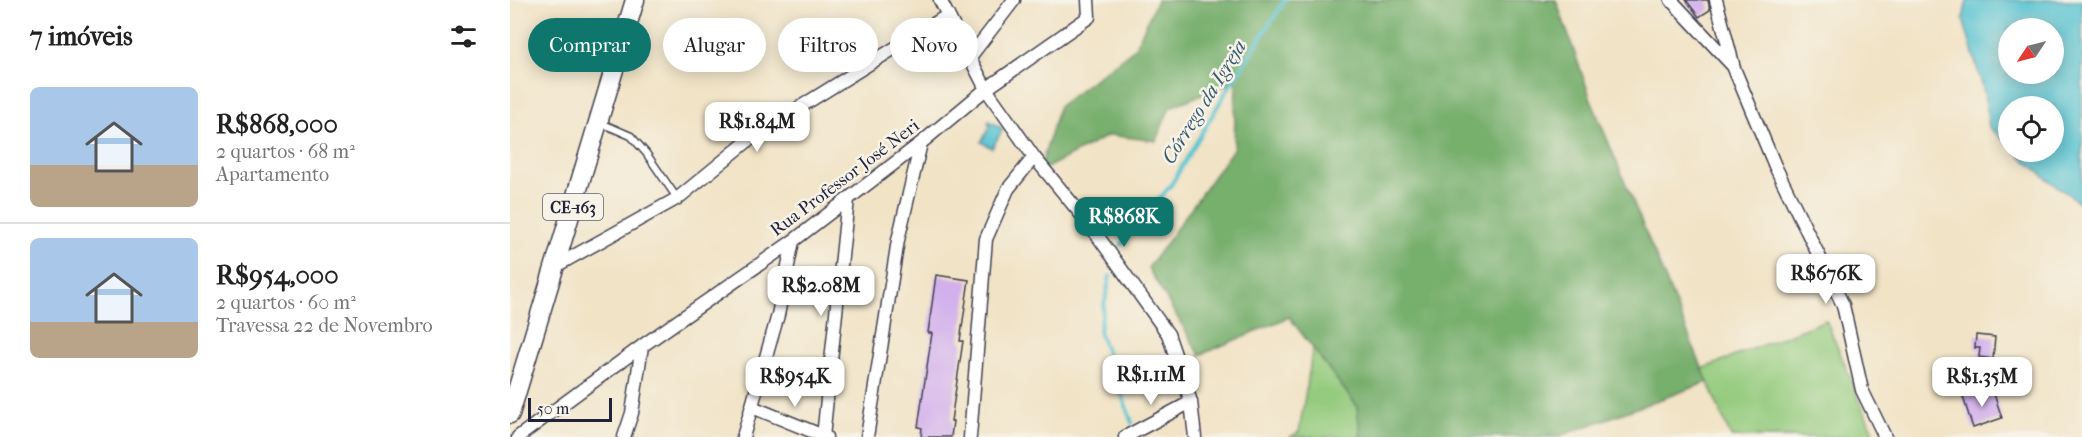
<!DOCTYPE html>
<html lang="pt">
<meta charset="utf-8">
<style>
:root{--surface:#fff;--page:#f2f2f2;--text:#222;--muted:#767676;--line:#e0e0e0;--accent:#0f766e}
body{margin:0;font-family:"IM FELL French Canon",serif;background:var(--page);color:var(--text);height:100vh;display:flex;flex-direction:column;font-size:22px;white-space:nowrap}
*{box-sizing:border-box;margin:0}
p{font-size:20px;color:var(--muted)}
.icon{flex:none;width:33px;height:33px;fill:none;stroke:currentColor;stroke-width:2;stroke-linecap:round;stroke-linejoin:round}
.map{position:relative;flex:1;overflow:hidden}
.drawer{display:flex;flex-direction:column;background:var(--surface);width:510px}
.drawer>*{flex:none}
.guide{position:absolute;left:18px;top:18px;width:570px;height:54px;display:flex;gap:12px}
.needle{width:39px;rotate:235deg}
.buttons{position:absolute;left:1488px;top:18px;display:grid;gap:12px}
.buttons a{display:grid;place-items:center;width:66px;height:66px;border-radius:50%;background:var(--surface);box-shadow:0 3px 15px #0003;font-size:30px}
.scale{position:absolute;left:18px;bottom:15px;width:84px;box-sizing:border-box;padding-left:6px;border:3px solid #22223b;border-top:0;font-size:16px;line-height:21px;white-space:nowrap;color:#22223b;-webkit-text-stroke:4px #f7f3e8;paint-order:stroke}
.price{position:absolute;translate:-50% -51px;padding:0 14px;border-radius:12px;background:#fff;color:#222;font-size:20px;line-height:39px;filter:drop-shadow(0 2px 3px #0008)}
.price::after{content:'';position:absolute;left:50%;top:36px;width:18px;height:14px;margin-left:-9px;background:inherit;clip-path:polygon(0 0,100% 0,50% 100%)}
.price.current{background:var(--accent);color:#fff}
ul{padding:0;list-style:none}
li{display:flex;align-items:center;gap:18px;height:150px;padding:0 30px}
li+li{border-top:2px solid var(--line)}
li span{display:grid;place-items:center;flex:none;width:168px;height:120px;border-radius:9px;color:#555}
li>.icon{margin-inline-start:auto}
span .icon{width:72px;height:72px;fill:#fffc;stroke-width:1}
li b{font-size:26px}
h2{display:flex;justify-content:space-between;align-items:center;height:72px;padding:0 30px;font-size:26px}
.tag{padding:0 21px;border-radius:27px;background:var(--surface);box-shadow:0 3px 15px #0003;font-size:21px;line-height:54px}
.tag.current{background:var(--accent);color:#fff}
main{display:flex;flex:1;min-height:0}
.map>svg:first-child{display:block}
.green{fill:#94cb7e;stroke:#5b765c;stroke-width:1.5}
.forest{fill:#77af6d;stroke:#4c6854;stroke-width:1.5}
.water{fill:#58c3d1;stroke:#3d7286;stroke-width:1.5;fill-rule:evenodd}
.lines{fill:none;stroke-linecap:round;stroke-linejoin:round}
.stream{stroke:#58c3d1;stroke-width:4}
.building{fill:#d2b0ec}
.lane-casing{stroke:#413f50;stroke-width:9}
.street-casing{stroke:#413f50;stroke-width:15}
.primary-casing{stroke:#413f50;stroke-width:21}
.lane{stroke:#fff;stroke-width:6}
.street{stroke:#fff;stroke-width:12}
.primary{stroke:#fff;stroke-width:18}
.labels{text-anchor:middle;dominant-baseline:central;stroke-width:5;stroke-linejoin:round;paint-order:stroke}
.shield{fill:#f7f3e8;stroke:#62616f;stroke-width:1.5}
.shield-label{font-size:16px;font-weight:bold;fill:#22223b}
.street-label{font-size:18px;fill:#22223b;stroke:#f7f3e8}
.water-label{font-size:20px;font-style:italic;fill:#355a70;stroke:#f7f3e8}
</style>
<main>
<section class="drawer">
<h2>7 imóveis<svg class="icon" aria-label="filters" viewBox="0 0 24 24"><path d="M4 7h16M4 17h16"/><circle cx="9" cy="7" r="2"/><circle cx="15" cy="17" r="2"/></svg></h2>
<ul>
<li><span style="background:linear-gradient(#a9c7e8 65%,#b9a48a 0)"><svg class="icon" aria-label="home" viewBox="0 0 24 24"><path d="M3 11l9-7 9 7M6 9v11h12V9"/></svg></span><div><b>R$868,000</b><p>2 quartos · 68 m²</p><p>Apartamento</p></div></li>
<li><span style="background:linear-gradient(#a9c7e8 70%,#b9a48a 0)"><svg class="icon" aria-label="home" viewBox="0 0 24 24"><path d="M3 11l9-7 9 7M6 9v11h12V9"/></svg></span><div><b>R$954,000</b><p>2 quartos · 60 m²</p><p>Travessa 22 de Novembro</p></div></li>
</ul>
</section>
<div class="map">
<svg width="1572" height="437" viewBox="0 0 1572 437">
<rect width="100%" height="100%" fill="#f7f3e8"/>
<filter id="ink" filterUnits="userSpaceOnUse"><feTurbulence type="fractalNoise" baseFrequency=".0167" numOctaves="2"/><feDisplacementMap in="SourceGraphic" scale="12" xChannelSelector="R" yChannelSelector="G"/><feConvolveMatrix kernelMatrix="1 2 1 2 8 2 1 2 1" color-interpolation-filters="sRGB"/></filter>
<filter id="wash" filterUnits="userSpaceOnUse"><feTurbulence type="fractalNoise" baseFrequency=".008" numOctaves="4" result="noise"/><feDisplacementMap in="SourceGraphic" scale="24" xChannelSelector="R" yChannelSelector="G"/><feGaussianBlur stdDeviation="1.35" result="paint"/><feColorMatrix in="noise" values="0 0 0 0 0 0 0 0 0 0 0 0 0 0 0 0 0 1.4 0 .05"/><feComposite in="paint" operator="in"/></filter>
<g filter="url(#wash)">
<rect width="100%" height="100%" fill="#f1e3c6"/>
<path class="green" d="M1316,320L1365,437H1221L1192,369Z
M803,348L847,406L851,437H780L789,432Z"/>
<path class="forest" d="M647,0H1046L1083,105L1198,382L1047,437H851L847,406L779,317L690,355L638,268L724,148L726,81L660,107L646,141L599,135L529,172L549,106L625,48Z"/>
<path class="water" d="M1457,0H1572V204L1541,182L1506,152H1544V106H1498V144L1479,127L1474,92L1453,19ZM1498,28H1544V74H1498Z
M479,121L493,129L482,148L471,142L480,126L478,124Z"/>
<g class="lines">
<path class="stream" d="M611,245L661,185L716,92L775,0
M600,276L589,331L622,423"/>
</g>
<g id="blocks">
<path class="building" d="M1176,0H1198L1200,10L1189,17Z
M426,275L459,280L450,341H453L441,421H443L441,437H411L412,428L408,427L422,333H418Z
M1466,335L1485,337L1483,359L1469,357L1470,348H1465Z
M1482,388L1492,418L1463,428L1453,397Z"/>
</g>
</g>
<g filter="url(#ink)">
<use href="#blocks" fill-opacity="0" stroke="#413f50" stroke-width="1.5"/>
<g class="lines">
<g class="lane-casing">
<path id="lane" d="M91,123L121,136L136,153L167,198"/>
</g>
<g class="street-casing">
<path id="street" d="M430,0L476,89L524,157L579,224L658,334L681,402L685,437
M1161,0L1223,66L1265,166L1333,305L1352,390L1375,437
M1206,0L1223,64
M460,57L504,0
M44,267L168,198L245,135L438,15
M242,407L316,437
M8,437L132,346L283,241L411,143L476,89L579,17L578,0
M114,437L122,413L132,346
M233,437L268,315L283,241
M313,437L338,199
M357,437L388,240L411,143
M460,437L476,239L498,189L524,157
M615,437L681,402"/>
</g>
<g class="primary-casing">
<path id="primary" d="M0,414L125,0"/>
</g>
<use href="#lane" class="lane"/>
<use href="#street" class="street"/>
<use href="#primary" class="primary"/>
</g>
</g>
<g class="labels">
<rect class="shield" x="33" y="194" width="60" height="26" rx="4.5"/>
<g class="shield-label">
<text x="63" y="207">CE-163</text>
</g>
<g class="street-label">
<text transform="translate(335 178) rotate(-37)">Rua Professor José Neri</text>
</g>
<g class="water-label">
<text transform="translate(694 102) rotate(-58)">Córrego da Igreja</text>
</g>
</g>
</svg>
<div class="buttons">
<a><svg class="needle" viewBox="-14 -14 28 28"><path d="M0-13l5 13h-10z" fill="#e53935"/><path d="M0 13l5-13h-10z" fill="#767676"/></svg></a>
<a><svg class="icon" aria-label="locate" viewBox="0 0 24 24"><circle cx="12" cy="12" r="6"/><path d="M12 2v4M12 18v4M2 12h4M18 12h4"/></svg></a>
</div>
<div class="scale">50 m</div>
<b class="price" style="left:247px;top:153px">R$1.84M</b>
<b class="price current" style="left:614px;top:248px">R$868K</b>
<b class="price" style="left:1316px;top:305px">R$676K</b>
<b class="price" style="left:311px;top:317px">R$2.08M</b>
<b class="price" style="left:641px;top:406px">R$1.11M</b>
<b class="price" style="left:285px;top:408px">R$954K</b>
<b class="price" style="left:1472px;top:408px">R$1.35M</b>
<div class="guide">
<a class="tag current">Comprar</a>
<a class="tag">Alugar</a>
<a class="tag">Filtros</a>
<a class="tag">Novo</a>
</div>
</div>
</main>
